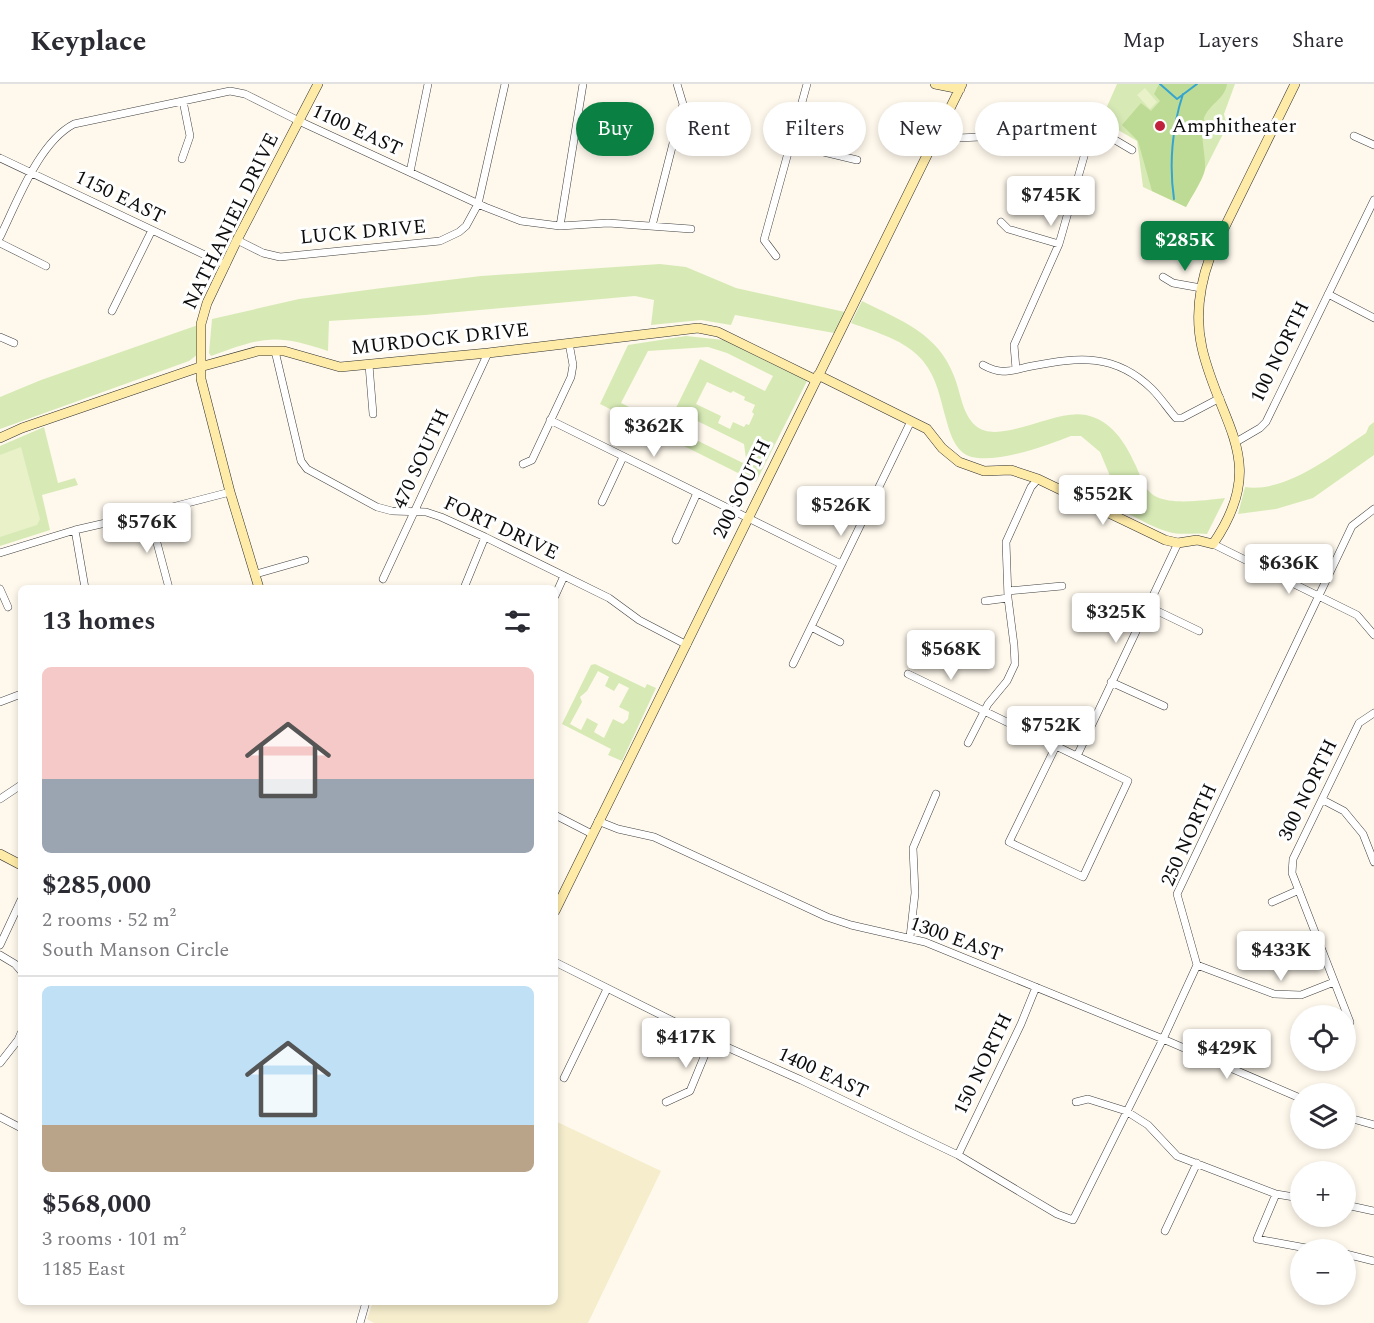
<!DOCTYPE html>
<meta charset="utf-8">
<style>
:root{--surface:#fff;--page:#f2f2f3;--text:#2b2b33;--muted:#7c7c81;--line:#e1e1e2;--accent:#0b8043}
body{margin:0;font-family:Spectral,serif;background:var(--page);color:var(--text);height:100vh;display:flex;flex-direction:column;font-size:22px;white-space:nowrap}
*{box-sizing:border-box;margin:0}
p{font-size:20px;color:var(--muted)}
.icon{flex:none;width:33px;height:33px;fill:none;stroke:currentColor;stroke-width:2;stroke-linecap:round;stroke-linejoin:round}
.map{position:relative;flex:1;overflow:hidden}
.drawer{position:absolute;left:18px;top:501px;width:540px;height:720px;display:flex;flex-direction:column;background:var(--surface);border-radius:9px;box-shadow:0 3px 9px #0003}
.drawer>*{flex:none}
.banner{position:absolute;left:576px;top:18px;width:570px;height:54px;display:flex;gap:12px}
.fabs{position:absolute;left:1290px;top:921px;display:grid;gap:12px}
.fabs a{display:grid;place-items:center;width:66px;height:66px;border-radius:50%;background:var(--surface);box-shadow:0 3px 9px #0003;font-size:30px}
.price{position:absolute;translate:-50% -51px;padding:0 14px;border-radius:6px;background:#fff;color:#222;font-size:20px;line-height:39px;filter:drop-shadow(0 2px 3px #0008)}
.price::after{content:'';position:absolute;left:50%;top:36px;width:18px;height:14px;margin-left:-9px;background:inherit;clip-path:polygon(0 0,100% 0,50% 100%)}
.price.active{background:var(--accent);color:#fff}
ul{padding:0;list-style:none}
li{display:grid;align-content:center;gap:12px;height:318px;padding:0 24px}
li+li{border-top:2px solid var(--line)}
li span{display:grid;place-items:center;height:186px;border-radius:9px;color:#555}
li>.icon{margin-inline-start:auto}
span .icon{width:108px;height:108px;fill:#fffc;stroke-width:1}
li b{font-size:26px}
h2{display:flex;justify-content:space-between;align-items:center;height:72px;padding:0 24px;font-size:26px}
.chip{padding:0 21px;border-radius:27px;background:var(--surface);box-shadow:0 3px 9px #0003;font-size:21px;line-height:54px}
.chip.active{background:var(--accent);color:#fff}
header{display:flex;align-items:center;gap:36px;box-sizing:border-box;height:84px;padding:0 30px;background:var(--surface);border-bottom:2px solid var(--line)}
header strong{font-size:28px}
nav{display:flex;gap:33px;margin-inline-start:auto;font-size:21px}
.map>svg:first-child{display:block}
.farmland{fill:#f5edcc}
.green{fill:#d7eab5;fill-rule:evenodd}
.forest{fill:#bddb94}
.pitch{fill:#e8f1c8}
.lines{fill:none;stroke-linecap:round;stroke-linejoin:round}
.stream{stroke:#35a5d0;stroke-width:2}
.street-casing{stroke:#404040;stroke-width:8}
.secondary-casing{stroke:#2f2f2f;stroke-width:10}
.street{stroke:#fff;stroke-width:7}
.secondary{stroke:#ffeba8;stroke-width:9}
.poi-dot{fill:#c0213c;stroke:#fff;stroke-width:2}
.labels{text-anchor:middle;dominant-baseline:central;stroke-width:6;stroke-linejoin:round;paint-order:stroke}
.poi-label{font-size:20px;fill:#0d0d0d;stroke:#fff;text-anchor:start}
.street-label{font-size:20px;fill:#0d0d0d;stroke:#fff}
</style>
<header>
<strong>Keyplace</strong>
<nav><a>Map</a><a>Layers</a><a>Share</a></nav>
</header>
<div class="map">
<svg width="1374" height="1239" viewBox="0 0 1374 1239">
<rect width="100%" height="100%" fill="#fff9ed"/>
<path class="farmland" d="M555,1037L661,1087L588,1239H374L367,1235L373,1218H555Z"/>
<path class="green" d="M1117,0H1235L1224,30L1227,42L1186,123L1143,103L1137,57L1101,36Z
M660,180L686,183L736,204L845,228L834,249L735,231L731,241L701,236L651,241L654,216L635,212L425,231L329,237L328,267C275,249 263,253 211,272L209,269L212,235L299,215L382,204L481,192Z
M862,217C900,236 938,249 954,292C961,309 962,330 976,342C1000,362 1055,324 1086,331C1111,336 1125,358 1135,380C1142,394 1143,406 1157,413C1173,421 1207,416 1225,414L1207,450C1195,448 1182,452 1169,448C1154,444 1139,435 1125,428L1100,368L1081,352H1071C1048,361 982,386 962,368C953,360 949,346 946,335C940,314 937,294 923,277C906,256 875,248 851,239Z
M198,241V270L189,277L0,345V313L41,296Z
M686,252L724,256L807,297L756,398L600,320L628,261ZM708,263L727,269L773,292L765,307L700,275L675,326L744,360L746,375L743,379L621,319L648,267ZM707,298L731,309L733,307L745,313L744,316L755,321L752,328L754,330L749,341L746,340L744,343L733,338L730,345L718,339L721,332L696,320Z
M1374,338V371L1313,414L1276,425L1238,430L1245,403C1286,409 1333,371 1366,349L1369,342Z
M44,343L58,399L75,394L78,401L42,411L50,446L0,462V362Z
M595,580L645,604L647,600L656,604L622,677L608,671L611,665L562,640L591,581ZM598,587L609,593L605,602L614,607L619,599L629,604L619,623L629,628L628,635L623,640L613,635L604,654L594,648L598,640L587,634L581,646L570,640L582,618L580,613L587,607Z"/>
<path class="forest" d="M1159,0H1227C1225,15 1209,20 1204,34C1199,51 1206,69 1205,85C1204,94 1191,114 1186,123L1152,107L1138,57L1122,41L1141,19L1151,27L1160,17L1154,10Z"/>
<path class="pitch" d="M1145,4L1157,18L1150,25L1137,11Z
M21,363L40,435L37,441L0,453V371Z"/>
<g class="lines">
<path class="stream" d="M1160,0L1177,15L1197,0
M1174,115C1169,81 1172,43 1183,10"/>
<g class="street-casing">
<path id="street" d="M1354,52L1374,61
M936,55L1091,48L1105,50L1132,66
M790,60L857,76
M0,74L226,181
M182,75L190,52L183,17
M410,88L428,0
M1001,138L1008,145L1059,160
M560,142L583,0
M652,142L683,20L677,0
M0,153C17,118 39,58 74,40L230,7L245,10L299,37L485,123L521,137L560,142L608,139L691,145
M237,156L263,169L280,173L440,157L459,148L466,142L478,120L505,0
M0,159L46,182
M776,172L764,156L807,0
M1163,193L1173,199L1201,204
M1328,210L1374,234
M112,227L152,146
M0,253L14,259
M275,267L301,377L307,385L377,423L392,427L426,428L441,433L485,453L609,514L639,536L687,561
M369,281L373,330
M983,281C1003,292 1011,286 1032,282C1079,273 1115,269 1152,305C1161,314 1168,325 1176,334H1182L1220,314
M1016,285L1014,261L1059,160L1091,48
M550,336L841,480
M1236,358L1260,344L1266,338L1374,116
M523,380L532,376L571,293L573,281L569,259
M602,418L623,373
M149,429L169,504
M75,446L85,504
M676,456L697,409
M1213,460L1357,531L1374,551
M0,469L75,446L149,429L230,408
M256,490L305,476
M383,495L488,269
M464,504L485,453
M0,505L8,523
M1008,507L1062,502
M555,512L564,492
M985,517L1008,514
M1147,522L1199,547
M811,543L840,558
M793,580L911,337
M908,590L1128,697L1083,793L1009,758L1056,662
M1111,598L1164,622
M0,618L21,610
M968,659L988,620L1007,597L1015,580L1014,561L1008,514L1006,458L1031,403L1038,395
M1077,672L1178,459
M0,715L21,701
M1323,716L1344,727L1363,750L1374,778
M555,731L592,750
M598,737L618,745L654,753L827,833L851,841L925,858L1163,955L1300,1014
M1272,818L1299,806
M910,853L915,809L913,764L936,710
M0,861L21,816
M0,871L15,880L21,887
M555,878L711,956L801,996L958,1071L1057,1130L1073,1136L1163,955L1197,881L1177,810L1352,442L1374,425
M1197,881L1274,910L1301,911L1334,898
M1350,938L1292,789L1293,775L1359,639L1374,629
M0,979L18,956L21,949
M564,994L607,905
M666,1018L690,1007L711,956
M1076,1018L1088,1015L1126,1027L1148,1041L1177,1072L1276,1110L1300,1114
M0,1033L21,1044
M1346,1033L1374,1041
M958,1071L1021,940L1036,903
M1276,1110L1257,1155L1317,1166
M1346,1121L1374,1127
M1165,1147L1197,1079
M1346,1170L1374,1177
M360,1239L366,1218"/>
</g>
<g class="secondary-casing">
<path id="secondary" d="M935,0L960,5
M818,291L927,345L942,364L959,378L984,387L1011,386L1038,395L1165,456L1178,459L1197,456L1213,460C1270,377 1220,342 1202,264C1195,233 1199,203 1210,173L1295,0
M0,354L22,344L200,283L258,267H284L340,283L488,269L698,244L718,248L816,296
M259,504L230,408L201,295V240L207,219L237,156L318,0
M0,770L21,781
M555,827L962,0"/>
</g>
<use href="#street" class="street"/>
<use href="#secondary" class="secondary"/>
</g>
<circle class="poi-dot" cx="1160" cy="42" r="6"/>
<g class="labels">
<g class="poi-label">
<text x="1172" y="42">Amphitheater</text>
</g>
<g class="street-label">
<text transform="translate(357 46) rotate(25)">1100 EAST</text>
<text transform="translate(120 113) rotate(26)">1150 EAST</text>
<text transform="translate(231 137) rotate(-64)">NATHANIEL DRIVE</text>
<text transform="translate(363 148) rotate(-5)">LUCK DRIVE</text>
<text transform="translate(440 255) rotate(-6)">MURDOCK DRIVE</text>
<text transform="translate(1280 268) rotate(-64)">100 NORTH</text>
<text transform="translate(421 375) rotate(-65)">470 SOUTH</text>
<text transform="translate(742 405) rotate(-64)">200 SOUTH</text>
<text transform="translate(501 444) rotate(25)">FORT DRIVE</text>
<text transform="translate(1308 706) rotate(-64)">300 NORTH</text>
<text transform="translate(1189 751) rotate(-66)">250 NORTH</text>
<text transform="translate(956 855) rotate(20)">1300 EAST</text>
<text transform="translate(983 980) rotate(-64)">150 NORTH</text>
<text transform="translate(823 989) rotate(25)">1400 EAST</text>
</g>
</g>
</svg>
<div class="fabs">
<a><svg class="icon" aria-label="locate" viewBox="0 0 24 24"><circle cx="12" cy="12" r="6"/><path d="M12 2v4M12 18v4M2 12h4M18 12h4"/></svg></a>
<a><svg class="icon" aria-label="layers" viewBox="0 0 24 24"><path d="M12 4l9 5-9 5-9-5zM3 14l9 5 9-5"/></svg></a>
<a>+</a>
<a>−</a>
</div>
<b class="price" style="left:1051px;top:143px">$745K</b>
<b class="price active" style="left:1185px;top:188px">$285K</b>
<b class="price" style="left:654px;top:374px">$362K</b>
<b class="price" style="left:1103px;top:442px">$552K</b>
<b class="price" style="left:841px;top:453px">$526K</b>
<b class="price" style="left:147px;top:470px">$576K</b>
<b class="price" style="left:1289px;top:511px">$636K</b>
<b class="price" style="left:1116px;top:560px">$325K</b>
<b class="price" style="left:951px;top:597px">$568K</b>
<b class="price" style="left:1051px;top:673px">$752K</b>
<b class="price" style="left:1281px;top:898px">$433K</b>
<b class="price" style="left:686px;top:985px">$417K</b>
<b class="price" style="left:1227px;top:996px">$429K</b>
<div class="banner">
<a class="chip active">Buy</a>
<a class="chip">Rent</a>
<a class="chip">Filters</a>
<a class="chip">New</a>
<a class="chip">Apartment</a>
</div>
<section class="drawer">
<h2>13 homes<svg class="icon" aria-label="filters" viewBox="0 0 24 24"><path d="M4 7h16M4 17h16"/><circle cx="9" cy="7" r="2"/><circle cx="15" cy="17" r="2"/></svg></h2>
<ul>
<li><span style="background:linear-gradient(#f6c9c9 60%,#9aa5b1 0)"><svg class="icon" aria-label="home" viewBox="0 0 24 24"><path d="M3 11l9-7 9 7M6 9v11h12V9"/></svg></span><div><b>$285,000</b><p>2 rooms · 52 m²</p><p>South Manson Circle</p></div></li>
<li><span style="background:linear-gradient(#bfe0f5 75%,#b9a48a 0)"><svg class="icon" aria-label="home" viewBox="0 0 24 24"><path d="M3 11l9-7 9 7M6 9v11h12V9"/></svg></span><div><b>$568,000</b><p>3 rooms · 101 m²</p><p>1185 East</p></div></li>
</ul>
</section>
</div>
